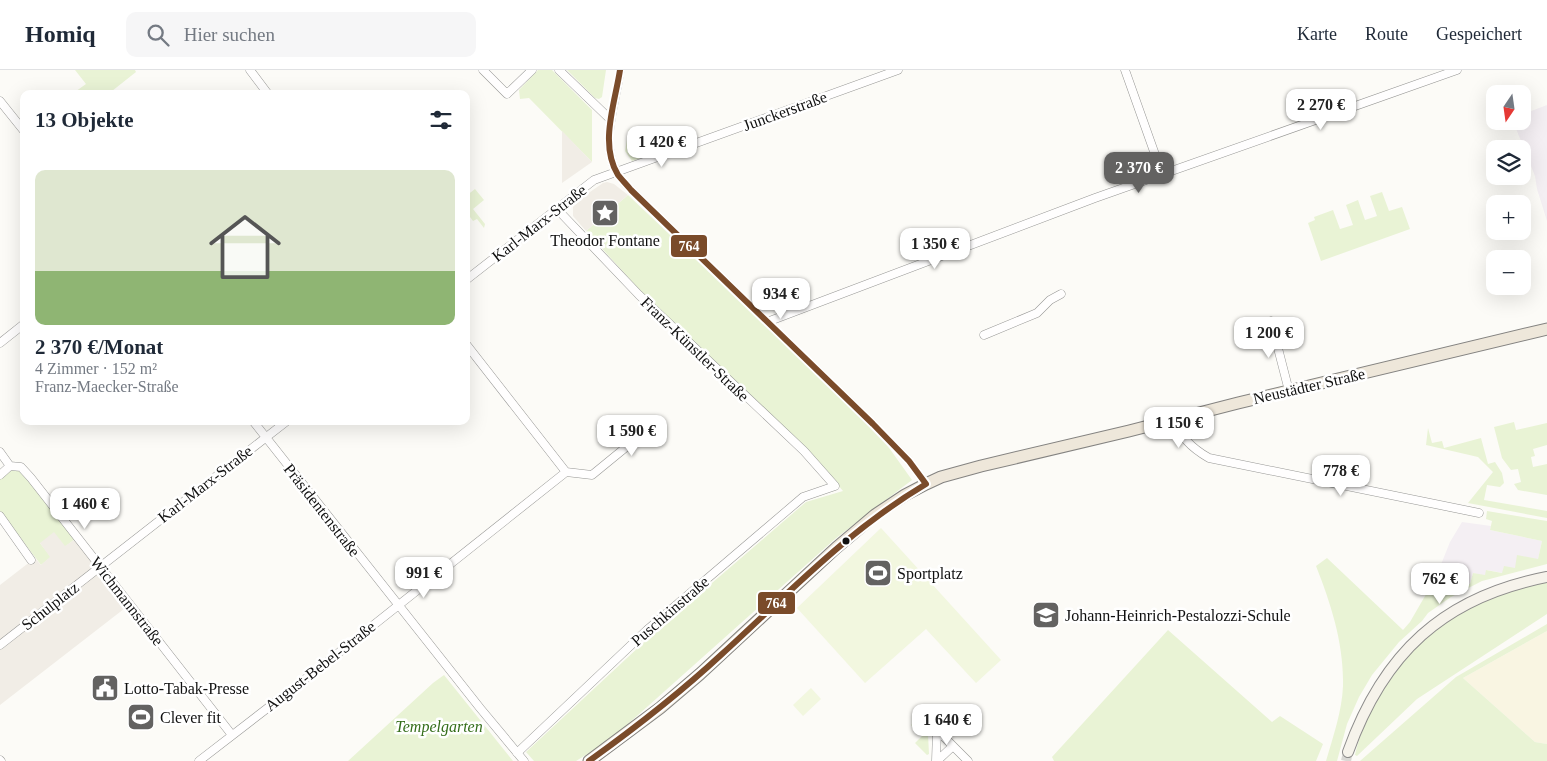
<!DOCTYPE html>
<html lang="de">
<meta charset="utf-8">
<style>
:root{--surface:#fff;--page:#f6f6f7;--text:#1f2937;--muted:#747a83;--line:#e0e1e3;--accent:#636261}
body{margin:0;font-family:"Times New Roman",serif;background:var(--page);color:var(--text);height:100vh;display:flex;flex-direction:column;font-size:19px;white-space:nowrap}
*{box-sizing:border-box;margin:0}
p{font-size:16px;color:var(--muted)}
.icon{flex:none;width:28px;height:28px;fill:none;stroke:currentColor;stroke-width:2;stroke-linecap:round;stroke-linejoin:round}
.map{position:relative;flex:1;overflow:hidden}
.drawer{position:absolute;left:20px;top:20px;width:450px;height:335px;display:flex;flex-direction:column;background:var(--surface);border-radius:10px;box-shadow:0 5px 20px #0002}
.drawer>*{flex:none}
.needle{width:32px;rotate:193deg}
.fabs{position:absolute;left:1486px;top:15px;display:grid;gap:10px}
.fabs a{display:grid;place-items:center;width:45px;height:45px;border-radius:10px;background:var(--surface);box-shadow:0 5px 20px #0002;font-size:25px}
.price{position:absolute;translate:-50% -42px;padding:0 11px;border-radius:10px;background:#fff;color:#222;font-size:16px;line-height:32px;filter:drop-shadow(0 1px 2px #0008)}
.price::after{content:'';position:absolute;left:50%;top:30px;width:15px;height:11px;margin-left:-8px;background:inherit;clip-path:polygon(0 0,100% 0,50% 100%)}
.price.on{background:var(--accent);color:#fff}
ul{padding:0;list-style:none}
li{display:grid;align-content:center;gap:10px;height:265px;padding:0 15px}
li span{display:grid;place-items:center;height:155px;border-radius:10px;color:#555}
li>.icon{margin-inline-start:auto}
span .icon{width:90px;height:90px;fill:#fffc;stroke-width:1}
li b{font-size:21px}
h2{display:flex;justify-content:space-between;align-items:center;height:60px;padding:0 15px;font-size:21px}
header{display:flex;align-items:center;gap:30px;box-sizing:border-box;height:70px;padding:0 25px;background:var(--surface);border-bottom:1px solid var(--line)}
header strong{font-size:24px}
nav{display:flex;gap:28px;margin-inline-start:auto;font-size:18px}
.search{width:350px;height:45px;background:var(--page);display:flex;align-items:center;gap:12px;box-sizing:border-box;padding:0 18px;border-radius:10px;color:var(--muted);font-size:19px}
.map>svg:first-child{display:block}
.industrial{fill:#f4eff3}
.farmland{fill:#f9f5e2}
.green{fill:#e9f3d5}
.pitch{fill:#f2f7df}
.plaza{fill:#f1ede6}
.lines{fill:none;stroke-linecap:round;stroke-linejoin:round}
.secondary-tunnel{stroke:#d9d8d4;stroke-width:10;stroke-dasharray:10 5;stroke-linecap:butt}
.street-casing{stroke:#969694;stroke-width:9}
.secondary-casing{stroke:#8d8c8b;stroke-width:12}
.primary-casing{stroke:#848381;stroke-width:13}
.street{stroke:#fffefe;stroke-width:8}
.secondary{stroke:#f6f3eb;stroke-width:10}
.primary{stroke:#eee7da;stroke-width:11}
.bus-1-casing{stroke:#fff;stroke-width:10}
.bus-1{stroke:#7a4b2a;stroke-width:6}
.bus-dot{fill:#101010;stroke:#fff;stroke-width:2}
.labels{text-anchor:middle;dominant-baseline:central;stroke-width:5;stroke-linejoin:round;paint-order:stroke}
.street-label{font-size:16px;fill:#101010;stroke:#fff}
.poi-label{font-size:16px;fill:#101010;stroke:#fff;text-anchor:start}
.park-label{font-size:16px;font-style:italic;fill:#356e1b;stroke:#fff}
.line-badge{stroke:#fff;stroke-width:2}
.badge-label{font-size:14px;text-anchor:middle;font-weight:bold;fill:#fff}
</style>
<header>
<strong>Homiq</strong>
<div class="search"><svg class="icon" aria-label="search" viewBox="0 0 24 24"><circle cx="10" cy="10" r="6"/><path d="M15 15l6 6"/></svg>Hier suchen</div>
<nav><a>Karte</a><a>Route</a><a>Gespeichert</a></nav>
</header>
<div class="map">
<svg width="1547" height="691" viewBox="0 0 1547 691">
<rect width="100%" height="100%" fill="#fcfbf7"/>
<path class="industrial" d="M1547,35V151L1537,119L1535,106L1513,51H1522L1523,44Z
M1462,452L1491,456L1490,460L1542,471L1538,489L1503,503L1487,500L1485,506L1473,503L1470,514L1436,507L1450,472Z"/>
<path class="farmland" d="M1547,561V674L1535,672L1463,608Z"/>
<path class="green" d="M75,0H135L136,2L112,21L113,24H72L86,14Z
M538,0H552L592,40V92L529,28L520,29L519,20Z
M567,0H606L602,27L599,29L595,28Z
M629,59L645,63H638L633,68C632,81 645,87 652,76V70L653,69L663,78L656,83L632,91L625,81Z
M475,119L484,130L473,139L485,154L484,158L477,149L473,151L470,147L466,149V126Z
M1382,122L1389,141L1402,137L1410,159L1321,191L1308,153L1315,150L1314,147L1333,140L1340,159L1353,155L1346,135L1358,130L1365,150L1377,146L1370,126Z
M628,125L877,361L912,410L835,469L610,670L576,691H534L526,682L655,562L806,432L843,421L806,378L647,228L586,161Z
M1514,352L1516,360L1547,353V375L1533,379L1535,386L1531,387L1533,397L1547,394V425L1518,420L1514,414L1521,412L1518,399L1511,400L1502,388L1494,357Z
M1428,358L1432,373L1442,371L1444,378L1481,368L1488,394L1495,392L1502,403L1504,413L1500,417L1487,415L1484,430L1547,441V448L1468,433L1493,402L1478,387L1426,375Z
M9,399L19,401L26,409L28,408L75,469L65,477L40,473L51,487L41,495L0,441V406Z
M1487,441L1547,451V494L1482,511L1451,527L1428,543L1422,551L1399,572L1372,605L1359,627L1347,654L1337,691H1326C1333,667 1342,641 1343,616C1344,574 1331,534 1316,496L1327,488L1403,560L1410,552L1436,507L1470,514L1473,503L1485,505L1486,500L1502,503L1504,496L1515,498L1517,485L1538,489L1542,471L1490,460L1492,451L1486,449Z
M1547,512V544L1417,629L1357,686L1355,685C1373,612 1426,553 1496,526C1512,519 1530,516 1547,512Z
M1547,554V561L1463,608L1535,672L1547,674V691H1360L1456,607Z
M1168,560L1272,652L1280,646L1323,674L1316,691H1054L1052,687Z
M444,605L513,691H348L433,613Z
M914,652H919L930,663L928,664L929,684L927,685L915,673L922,666L911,655Z"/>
<path class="pitch" d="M881,458L1001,590L976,613L926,559L865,613L797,538Z
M811,618L821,629L803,646L793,635Z"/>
<path class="plaza" d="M562,61L592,92L562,113Z
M607,112L614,114L628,125L586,161L573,146V136L577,131L603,113Z
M54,462L65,476L77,468L129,535L0,635V515L35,488L41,495L50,487L40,473Z"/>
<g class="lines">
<path class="secondary-tunnel" d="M1346,691L1348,682"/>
<g class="street-casing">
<path id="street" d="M250,0L268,24
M483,0L507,24L532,0
M559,0L611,50
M620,0C616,33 600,70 616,101C619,108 626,114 631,120L873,354L909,391L926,414
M1125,0L1162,104
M0,31L24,61
M466,210L594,110L898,0
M1271,251L1289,321
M767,252L1095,128L1457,0
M984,265L1037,243L1050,230L1061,224
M0,273L24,254
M466,274L566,402
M1174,350C1180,367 1193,379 1209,388L1479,443
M253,351L480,638L524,691
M0,382L10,396L21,397L31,408L232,665
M0,405L10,396
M0,446L31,490
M0,575L287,351
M937,660L968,691
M517,683L647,560L803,427L835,416L804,381L639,225L557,139
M0,690L1,691
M199,691L322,596L566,402L592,405L658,351
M936,691L937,660
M937,691L953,676"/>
</g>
<g class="secondary-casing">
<path id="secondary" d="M1348,682C1383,584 1443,527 1547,507"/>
</g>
<g class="primary-casing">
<path id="primary" d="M589,691L660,638L700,604L836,478L875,445L905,425L926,414L941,407L981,396L1129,361L1238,333L1547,259"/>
</g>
<use href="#street" class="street"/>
<use href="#secondary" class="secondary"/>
<use href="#primary" class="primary"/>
<g class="bus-1-casing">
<path id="bus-1" d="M589,691C635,658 680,623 722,584C789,523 847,461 926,414L909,391L873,354L631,120C627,115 622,110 618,105C599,74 615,33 620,0"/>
</g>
<use href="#bus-1" class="bus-1"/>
</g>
<defs>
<g id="sight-square" transform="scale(1.4375)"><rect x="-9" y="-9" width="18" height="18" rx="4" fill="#636261" stroke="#fff"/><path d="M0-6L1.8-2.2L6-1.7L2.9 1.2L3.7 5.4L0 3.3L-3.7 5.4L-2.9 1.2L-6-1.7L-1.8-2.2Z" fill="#fff"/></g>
<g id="stadium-square" transform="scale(1.4375)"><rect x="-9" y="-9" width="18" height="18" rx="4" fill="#636261" stroke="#fff"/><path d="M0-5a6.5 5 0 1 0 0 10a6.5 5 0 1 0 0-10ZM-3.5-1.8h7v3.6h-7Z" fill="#fff"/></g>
<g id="school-square" transform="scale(1.4375)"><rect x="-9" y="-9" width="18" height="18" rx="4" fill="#636261" stroke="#fff"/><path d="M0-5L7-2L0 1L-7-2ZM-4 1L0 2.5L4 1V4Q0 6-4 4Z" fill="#fff"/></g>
<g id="civic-square" transform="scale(1.4375)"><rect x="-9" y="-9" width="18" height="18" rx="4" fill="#636261" stroke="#fff"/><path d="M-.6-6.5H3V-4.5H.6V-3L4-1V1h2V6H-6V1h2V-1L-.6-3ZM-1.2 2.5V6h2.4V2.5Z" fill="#fff"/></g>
</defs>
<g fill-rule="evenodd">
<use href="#sight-square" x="605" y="143"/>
<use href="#stadium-square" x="878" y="503"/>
<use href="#school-square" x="1046" y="545"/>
<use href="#civic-square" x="105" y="618"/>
<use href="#stadium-square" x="141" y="647"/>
</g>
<circle class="bus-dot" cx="846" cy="471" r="4.5"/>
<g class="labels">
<g class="street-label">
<text transform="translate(785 41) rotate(-20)">Junckerstraße</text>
<text transform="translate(539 153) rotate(-38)">Karl-Marx-Straße</text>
<text transform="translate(695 279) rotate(44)">Franz-Künstler-Straße</text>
<text transform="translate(1309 316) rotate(-13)">Neustädter Straße</text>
<text transform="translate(205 414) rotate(-38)">Karl-Marx-Straße</text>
<text transform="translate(322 440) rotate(52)">Präsidentenstraße</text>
<text transform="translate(127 531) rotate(52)">Wichmannstraße</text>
<text transform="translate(50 536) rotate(-38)">Schulplatz</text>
<text transform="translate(670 541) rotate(-41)">Puschkinstraße</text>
<text transform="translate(320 596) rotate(-38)">August-Bebel-Straße</text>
</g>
<g class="poi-label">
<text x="605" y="170" text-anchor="middle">Theodor Fontane</text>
<text x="897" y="503">Sportplatz</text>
<text x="1065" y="545">Johann-Heinrich-Pestalozzi-Schule</text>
<text x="124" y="618">Lotto-Tabak-Presse</text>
<text x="160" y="647">Clever fit</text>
</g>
<g class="park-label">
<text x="439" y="656">Tempelgarten</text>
</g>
</g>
<g class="line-badge">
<rect x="670" y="164" width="38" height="24" rx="5" fill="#7a4b2a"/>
<rect x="757" y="521" width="39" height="24" rx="5" fill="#7a4b2a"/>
</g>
<g class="badge-label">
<text x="689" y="181">764</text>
<text x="776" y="538">764</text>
</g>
</svg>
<div class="fabs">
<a><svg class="needle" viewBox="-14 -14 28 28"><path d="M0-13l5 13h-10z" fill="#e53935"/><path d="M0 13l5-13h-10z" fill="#747a83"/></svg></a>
<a><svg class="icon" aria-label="layers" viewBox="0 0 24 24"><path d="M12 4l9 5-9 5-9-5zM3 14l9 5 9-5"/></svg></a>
<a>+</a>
<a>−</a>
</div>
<b class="price" style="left:1321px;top:61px">2 270 €</b>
<b class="price" style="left:662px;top:98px">1 420 €</b>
<b class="price on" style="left:1139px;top:124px">2 370 €</b>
<b class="price" style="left:935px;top:200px">1 350 €</b>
<b class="price" style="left:781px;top:250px">934 €</b>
<b class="price" style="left:1269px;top:289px">1 200 €</b>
<b class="price" style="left:1179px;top:379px">1 150 €</b>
<b class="price" style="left:632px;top:387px">1 590 €</b>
<b class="price" style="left:1341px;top:427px">778 €</b>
<b class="price" style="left:85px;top:460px">1 460 €</b>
<b class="price" style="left:424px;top:529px">991 €</b>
<b class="price" style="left:1440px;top:535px">762 €</b>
<b class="price" style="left:947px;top:676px">1 640 €</b>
<section class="drawer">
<h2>13 Objekte<svg class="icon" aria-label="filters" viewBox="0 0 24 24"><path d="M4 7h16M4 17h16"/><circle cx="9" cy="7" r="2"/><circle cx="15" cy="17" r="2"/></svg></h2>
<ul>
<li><span style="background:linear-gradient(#dfe7d0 65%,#8fb573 0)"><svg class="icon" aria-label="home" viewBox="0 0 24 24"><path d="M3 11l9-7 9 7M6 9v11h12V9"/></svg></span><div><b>2 370 €/Monat</b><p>4 Zimmer · 152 m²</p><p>Franz-Maecker-Straße</p></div></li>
</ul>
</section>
</div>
